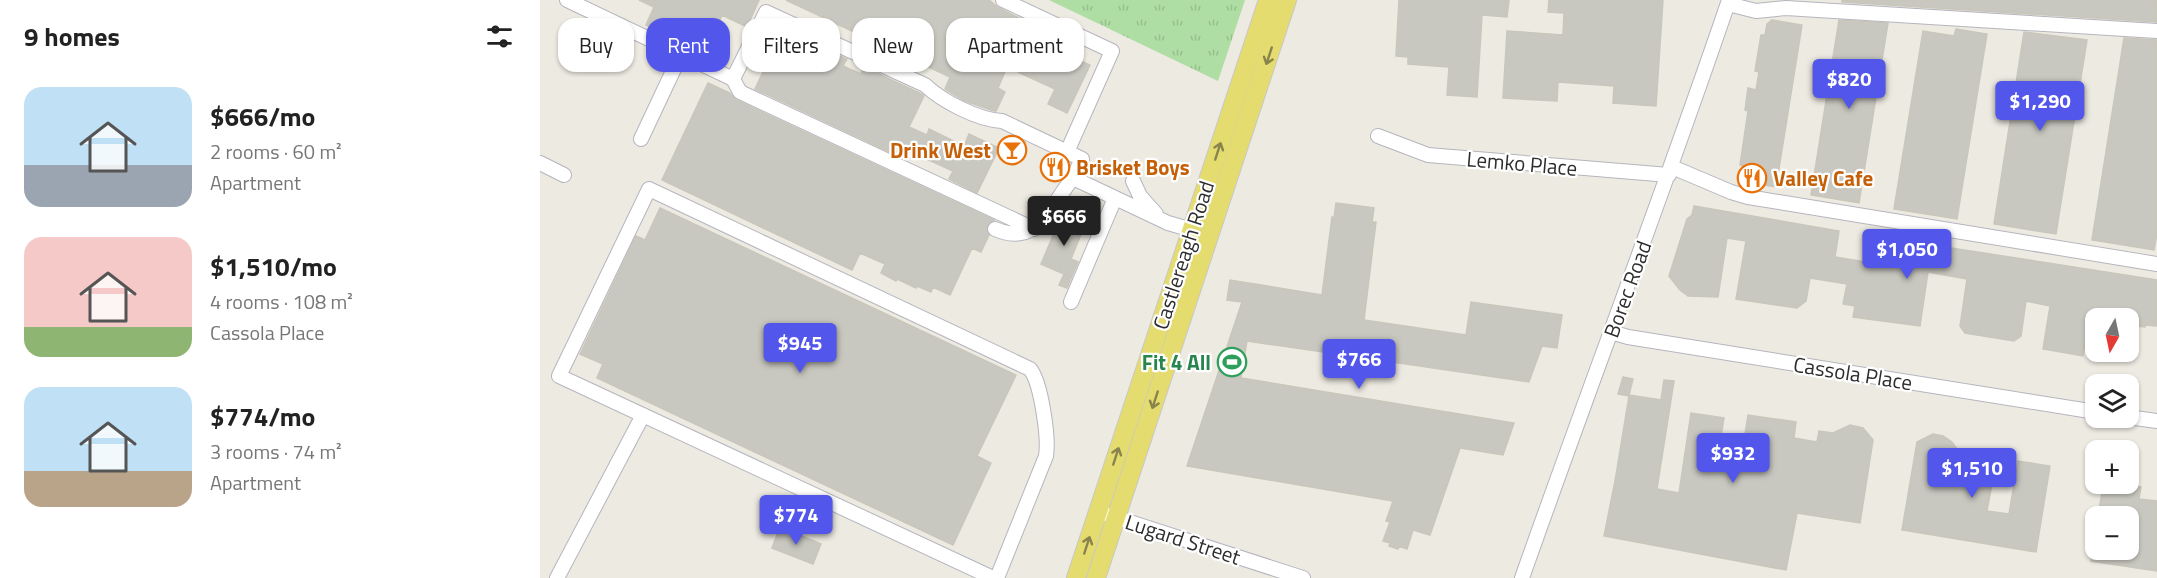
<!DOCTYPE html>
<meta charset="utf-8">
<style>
:root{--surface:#fff;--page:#f2f2f2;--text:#222;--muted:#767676;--accent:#5256ea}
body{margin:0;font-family:"Titillium Web",sans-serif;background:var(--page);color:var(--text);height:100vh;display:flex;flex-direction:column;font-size:22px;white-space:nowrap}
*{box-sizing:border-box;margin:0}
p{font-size:20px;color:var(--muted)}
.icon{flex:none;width:33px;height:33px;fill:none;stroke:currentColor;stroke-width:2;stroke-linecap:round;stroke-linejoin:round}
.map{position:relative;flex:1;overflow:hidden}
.details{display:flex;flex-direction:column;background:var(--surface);width:540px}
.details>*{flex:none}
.banner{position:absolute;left:18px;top:18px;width:570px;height:54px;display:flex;gap:12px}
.needle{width:39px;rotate:189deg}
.buttons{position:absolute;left:1545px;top:308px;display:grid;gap:12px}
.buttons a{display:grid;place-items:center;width:54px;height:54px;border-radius:12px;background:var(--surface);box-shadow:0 2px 4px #0004;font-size:30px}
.price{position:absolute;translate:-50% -51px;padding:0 14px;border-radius:6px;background:var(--accent);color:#fff;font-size:20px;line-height:39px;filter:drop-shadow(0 2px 3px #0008)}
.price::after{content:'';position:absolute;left:50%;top:36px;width:18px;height:14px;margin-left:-9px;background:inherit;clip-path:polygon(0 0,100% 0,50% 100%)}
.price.on{background:#222;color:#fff}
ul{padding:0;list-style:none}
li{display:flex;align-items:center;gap:18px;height:150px;padding:0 24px}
li span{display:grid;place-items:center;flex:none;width:168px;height:120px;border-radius:18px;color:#555}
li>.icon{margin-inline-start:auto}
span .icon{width:72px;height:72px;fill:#fffc;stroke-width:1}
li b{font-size:26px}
h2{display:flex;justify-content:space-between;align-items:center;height:72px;padding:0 24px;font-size:26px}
.pill{padding:0 21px;border-radius:18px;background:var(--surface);box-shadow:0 2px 4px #0004;font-size:21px;line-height:54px}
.pill.on{background:var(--accent);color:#fff}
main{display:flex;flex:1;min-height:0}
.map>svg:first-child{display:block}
.grass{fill:url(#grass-tufts)}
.building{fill:#c9c8c0;stroke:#c9c6bb;stroke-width:1.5}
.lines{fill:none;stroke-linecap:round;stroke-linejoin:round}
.minor-casing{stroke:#b5b5bf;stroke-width:16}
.major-casing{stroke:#c8c8c8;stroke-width:20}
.minor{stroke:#fff;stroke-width:14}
.major{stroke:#e5dc6f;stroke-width:18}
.oneway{stroke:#89844e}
.labels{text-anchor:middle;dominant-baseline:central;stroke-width:4.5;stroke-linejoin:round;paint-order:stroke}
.food-label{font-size:21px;font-weight:bold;fill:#c56008;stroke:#fff;text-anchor:start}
.street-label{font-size:21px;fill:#2d2d2d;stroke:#fff}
.leisure-label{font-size:21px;font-weight:bold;fill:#27864d;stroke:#fff;text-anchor:end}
</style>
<main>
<section class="details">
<h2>9 homes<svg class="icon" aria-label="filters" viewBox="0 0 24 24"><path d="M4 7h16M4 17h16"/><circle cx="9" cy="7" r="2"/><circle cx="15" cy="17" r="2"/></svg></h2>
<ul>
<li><span style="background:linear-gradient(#bfe0f5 65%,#9aa5b1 0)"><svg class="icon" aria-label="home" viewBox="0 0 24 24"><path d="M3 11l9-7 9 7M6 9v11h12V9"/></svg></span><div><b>$666/mo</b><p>2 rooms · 60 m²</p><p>Apartment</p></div></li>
<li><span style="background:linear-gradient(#f6c9c9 75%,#8fb573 0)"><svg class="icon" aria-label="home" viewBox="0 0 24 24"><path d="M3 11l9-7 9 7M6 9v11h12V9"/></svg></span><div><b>$1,510/mo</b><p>4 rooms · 108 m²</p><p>Cassola Place</p></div></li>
<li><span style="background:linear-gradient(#bfe0f5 70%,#b9a48a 0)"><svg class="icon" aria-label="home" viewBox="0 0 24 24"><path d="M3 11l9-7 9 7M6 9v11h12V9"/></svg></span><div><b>$774/mo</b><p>3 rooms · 74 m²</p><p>Apartment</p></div></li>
</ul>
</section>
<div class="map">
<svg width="1617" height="578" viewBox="0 0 1617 578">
<defs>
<pattern id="grass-tufts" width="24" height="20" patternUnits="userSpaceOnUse" patternTransform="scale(1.5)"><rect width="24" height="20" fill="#aedea4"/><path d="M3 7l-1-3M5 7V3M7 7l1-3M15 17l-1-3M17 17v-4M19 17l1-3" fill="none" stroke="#96bf8e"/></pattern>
</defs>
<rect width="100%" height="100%" fill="#edeae2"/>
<path class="grass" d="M509,0H705L678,81Z"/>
<path class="building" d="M99,0H219L207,27L182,15L165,53L106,25L114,7Z
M246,0H449L459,8L479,18L474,30L496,40L502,28L519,36L513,48L550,65L527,113L508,104L515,89L467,67L458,88L465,92L456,111H454L425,101L405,89L410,77Z
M859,0H969L967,17L942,15L937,97L907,95L909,67L868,64V57L856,56Z
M1009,0H1123L1116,106L1073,103L1074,86L1018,82L1017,101L963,98L967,31L1023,35L1024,13L1008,12Z
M1302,0H1617V22L1302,2Z
M1232,20L1262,25L1236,187L1205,182L1202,177L1203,166L1200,165L1208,111L1205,110L1208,88L1216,90L1219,72L1215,71L1221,35H1225L1227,24Z
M1299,20L1348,23L1319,203L1271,195Z
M1416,29L1447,34L1417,219L1354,209L1383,31L1414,36Z
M1484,32L1547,40L1516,234L1454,224Z
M240,36L276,53L279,48L283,51L284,49L307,59L303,66L321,74L324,67L382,94L384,96L369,127L387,135L389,129L424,146L429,134L459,148L437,193L409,179L413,171L360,147L356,155L215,89Z
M1584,38L1617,40V234L1614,250L1552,240Z
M168,83L190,93L196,100L454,220L447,226L449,235L441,252L432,248L410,295L393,287L391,292L377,286L376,288L357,279L356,281L341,273L345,264L320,253L312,270L122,180Z
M796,203L834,208L832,222H836L824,320L926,335L931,302L1022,315L1017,348L1002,346L989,382L707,341L701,378L974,423L963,455L920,448L890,535L873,530L867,549L859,546L858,549L849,546L850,543L843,541L850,522L846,521L853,501L647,466L702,302L687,300L690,280L782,295L792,217L794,218Z
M1154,206L1299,231L1295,257L1350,266L1354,239L1617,280V326L1605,325V327L1588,325V318H1549L1543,356L1503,349L1510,306L1486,301L1481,336L1474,341L1425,333L1420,326L1427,279L1388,272L1380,326L1313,317L1315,306L1303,304L1307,284L1270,278L1266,301L1257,308L1196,299L1206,241L1187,238L1178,297L1148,296L1140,290L1129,276L1147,219L1152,215Z
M120,208L476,375L437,456L451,463L413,545L57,378L63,364L40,354L96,236L105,240Z
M523,212L546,222L531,259L538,262L527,288L519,285L524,274L501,264Z
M1083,377L1093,379L1089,395L1121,400L1124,380L1134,381L1117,489L1139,493L1151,413L1184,418L1177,462L1200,466L1208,415L1256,422L1254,438L1277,442L1279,431L1293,433L1310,425L1323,428L1333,440L1320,523L1257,513L1246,570L1064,536L1075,481L1089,396L1078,394Z
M1393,434L1403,436L1412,442L1417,449L1415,460L1434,457L1444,460L1450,465L1454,473L1447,511L1469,514L1478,461L1510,466L1496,552L1362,530L1377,442Z
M1580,484L1601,487L1599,499L1617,501V571L1551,561L1553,549H1588V516H1558L1562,492L1578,495Z
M240,527L281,544L273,564L232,548Z"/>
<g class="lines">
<g class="minor-casing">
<path id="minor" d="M27,0L193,79L200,92L494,229
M463,0L572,51L527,152
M1188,4L1216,11L1246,8L1617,31
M193,79L226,12L385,85C402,101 438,120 462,121L542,159L533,178
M838,136L888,155L1129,175
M101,139L141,54
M0,163L24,175
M1132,167L1191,192L1208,197L1617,264
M593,181L600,196L616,214
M455,229C499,248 510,205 533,178L628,223L652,230
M531,302L575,198
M1071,332L1088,337L1556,412
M1588,417L1617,421
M568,515L763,578
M17,578L103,415
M453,578L19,376L109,189L490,369C501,382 509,438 506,456L457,578
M982,578C1050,385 1123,194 1189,0"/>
</g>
<g class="major-casing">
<path id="major" d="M536,578L728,0
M556,578L747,0"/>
</g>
<use href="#minor" class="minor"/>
<use href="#major" class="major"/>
</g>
<defs><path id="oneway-shaft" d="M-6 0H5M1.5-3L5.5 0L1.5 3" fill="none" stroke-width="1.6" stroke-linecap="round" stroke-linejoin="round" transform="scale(1.5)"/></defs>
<g class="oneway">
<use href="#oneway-shaft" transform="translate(729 56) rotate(108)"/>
<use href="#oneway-shaft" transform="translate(678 151) rotate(-72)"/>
<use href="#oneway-shaft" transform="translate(615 400) rotate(108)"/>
<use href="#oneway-shaft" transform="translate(576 456) rotate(-72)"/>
<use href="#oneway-shaft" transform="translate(547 545) rotate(-72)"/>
</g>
<defs>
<g id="bar-ring" transform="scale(1.5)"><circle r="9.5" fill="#fff" stroke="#e8710a" stroke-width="1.5"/><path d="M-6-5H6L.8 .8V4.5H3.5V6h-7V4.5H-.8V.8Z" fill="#e8710a"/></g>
<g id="restaurant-ring" transform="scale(1.5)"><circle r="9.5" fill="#fff" stroke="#e8710a" stroke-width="1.5"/><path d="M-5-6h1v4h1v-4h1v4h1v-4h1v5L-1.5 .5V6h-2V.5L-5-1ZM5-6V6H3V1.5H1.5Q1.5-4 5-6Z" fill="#e8710a"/></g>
<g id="stadium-ring" transform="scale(1.5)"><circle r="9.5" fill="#fff" stroke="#2e9e5b" stroke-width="1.5"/><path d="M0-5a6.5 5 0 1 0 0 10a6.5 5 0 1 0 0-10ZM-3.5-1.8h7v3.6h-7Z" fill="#2e9e5b"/></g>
</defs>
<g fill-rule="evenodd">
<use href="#bar-ring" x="472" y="150"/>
<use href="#restaurant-ring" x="515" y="167"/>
<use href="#restaurant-ring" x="1212" y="178"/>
<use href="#stadium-ring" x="692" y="362"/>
</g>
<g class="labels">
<g class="food-label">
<text x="451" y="150" text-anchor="end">Drink West</text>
<text x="536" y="167">Brisket Boys</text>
<text x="1233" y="178">Valley Cafe</text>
</g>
<g class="street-label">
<text transform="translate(982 163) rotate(5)">Lemko Place</text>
<text transform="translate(643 255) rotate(-72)">Castlereagh Road</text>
<text transform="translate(1087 289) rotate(-70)">Borec Road</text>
<text transform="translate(1313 373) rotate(9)">Cassola Place</text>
<text transform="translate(643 539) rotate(18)">Lugard Street</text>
</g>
<g class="leisure-label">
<text x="671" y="362">Fit 4 All</text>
</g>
</g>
</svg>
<div class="buttons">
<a><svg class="needle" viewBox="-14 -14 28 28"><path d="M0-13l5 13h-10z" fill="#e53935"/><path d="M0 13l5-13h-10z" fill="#767676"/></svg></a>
<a><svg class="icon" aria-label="layers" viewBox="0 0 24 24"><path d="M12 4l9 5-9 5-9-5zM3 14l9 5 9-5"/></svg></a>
<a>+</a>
<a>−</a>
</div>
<b class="price" style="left:1309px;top:110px">$820</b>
<b class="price" style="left:1500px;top:132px">$1,290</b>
<b class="price on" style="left:524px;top:247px">$666</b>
<b class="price" style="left:1367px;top:280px">$1,050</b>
<b class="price" style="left:260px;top:374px">$945</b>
<b class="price" style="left:819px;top:390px">$766</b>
<b class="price" style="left:1193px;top:484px">$932</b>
<b class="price" style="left:1432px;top:499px">$1,510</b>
<b class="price" style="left:256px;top:546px">$774</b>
<div class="banner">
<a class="pill">Buy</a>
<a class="pill on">Rent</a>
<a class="pill">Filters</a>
<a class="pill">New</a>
<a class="pill">Apartment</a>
</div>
</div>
</main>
